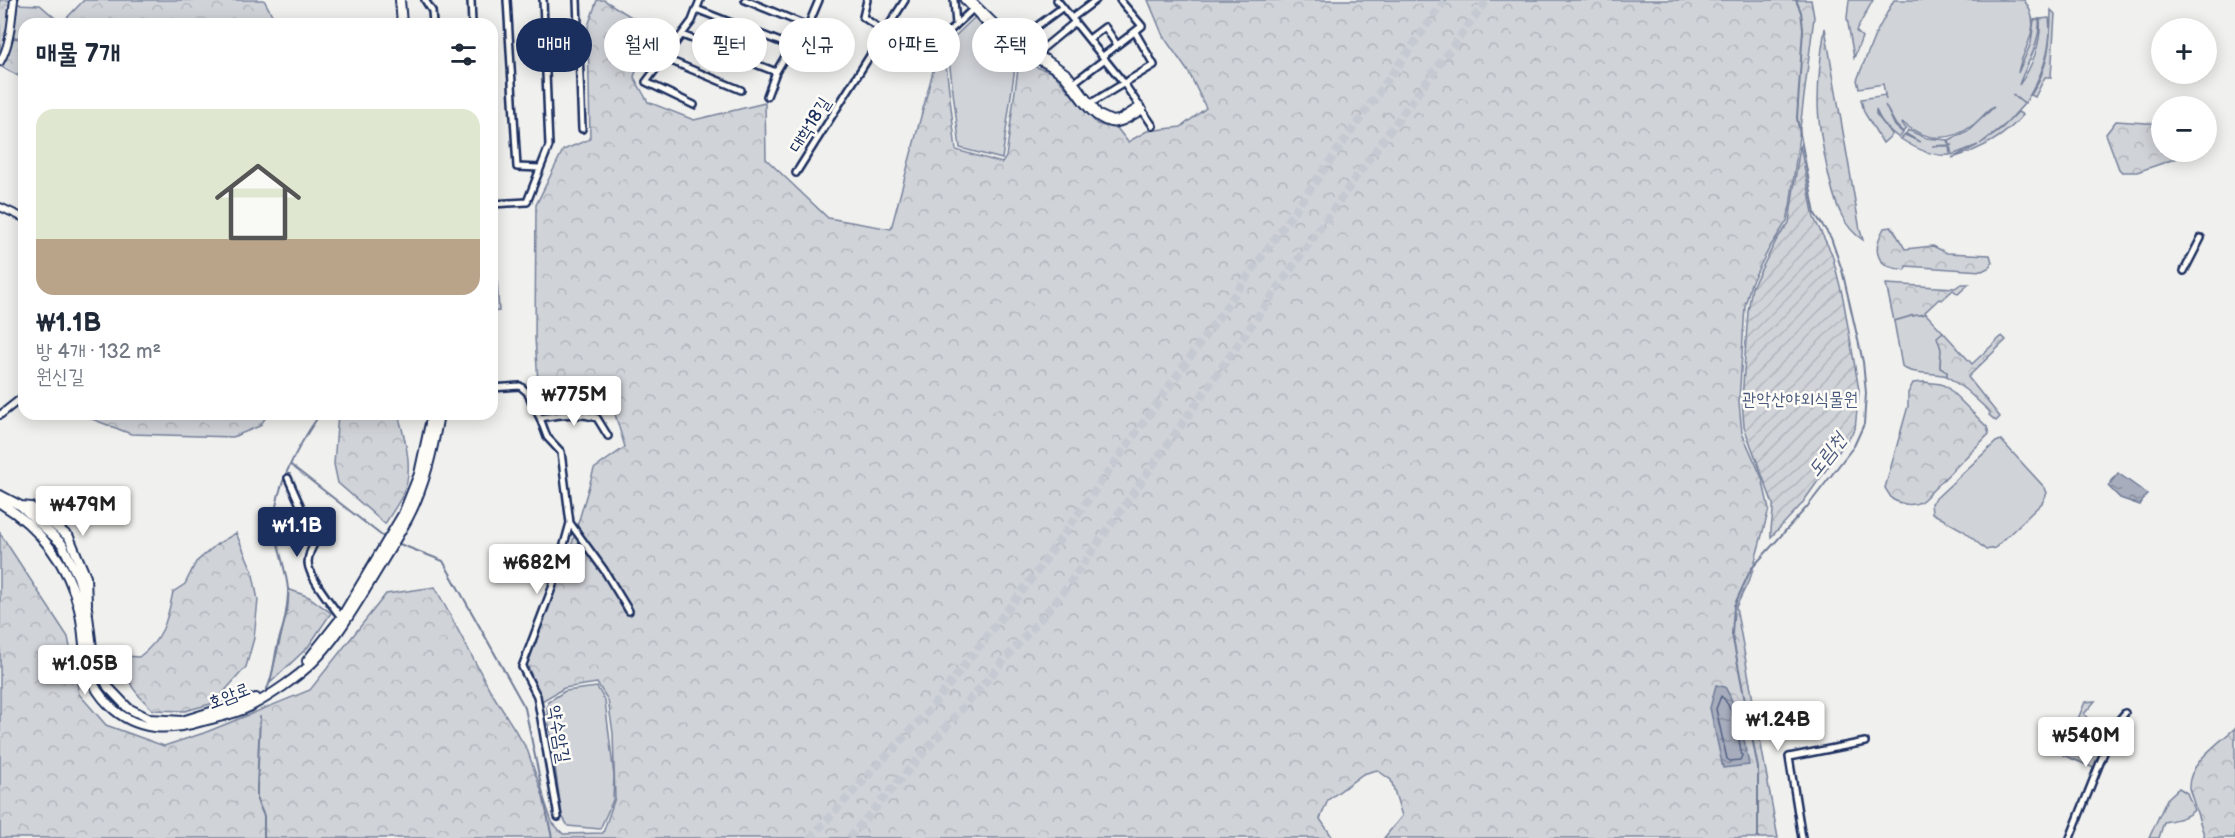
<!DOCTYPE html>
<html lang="ko">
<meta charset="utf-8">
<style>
:root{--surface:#fff;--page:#f2f2f3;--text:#1f2937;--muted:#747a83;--accent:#1b2f5e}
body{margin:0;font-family:"Balsamiq Sans","Poor Story",sans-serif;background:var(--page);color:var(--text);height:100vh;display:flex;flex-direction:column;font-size:22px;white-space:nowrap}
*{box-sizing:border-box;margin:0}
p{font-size:20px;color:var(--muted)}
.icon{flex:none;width:33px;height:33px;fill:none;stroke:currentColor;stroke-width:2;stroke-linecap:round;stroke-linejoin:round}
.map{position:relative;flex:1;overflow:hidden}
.side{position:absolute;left:18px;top:18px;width:480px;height:402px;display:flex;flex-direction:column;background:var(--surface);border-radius:18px;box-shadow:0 3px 15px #0003}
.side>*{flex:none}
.banner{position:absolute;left:516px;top:18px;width:570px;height:54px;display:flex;gap:12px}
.controls{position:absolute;left:2151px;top:18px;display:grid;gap:12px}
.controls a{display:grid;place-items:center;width:66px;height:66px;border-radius:50%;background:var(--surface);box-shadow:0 3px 15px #0003;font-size:30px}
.price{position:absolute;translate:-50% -51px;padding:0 14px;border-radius:6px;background:#fff;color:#222;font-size:20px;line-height:39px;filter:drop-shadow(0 2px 3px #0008)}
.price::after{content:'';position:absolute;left:50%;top:36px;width:18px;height:14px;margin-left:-9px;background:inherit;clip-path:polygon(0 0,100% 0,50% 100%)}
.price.active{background:var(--accent);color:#fff}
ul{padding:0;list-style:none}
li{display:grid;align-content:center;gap:12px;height:318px;padding:0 18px}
li span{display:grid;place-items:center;height:186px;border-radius:18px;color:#555}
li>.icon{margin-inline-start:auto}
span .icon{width:108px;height:108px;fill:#fffc;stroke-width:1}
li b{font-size:26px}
h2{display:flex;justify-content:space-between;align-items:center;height:72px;padding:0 18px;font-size:26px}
.chip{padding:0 21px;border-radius:27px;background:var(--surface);box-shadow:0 3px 15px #0003;font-size:21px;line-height:54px}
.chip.active{background:var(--accent);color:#fff}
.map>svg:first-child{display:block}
.green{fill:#d0d3d8;stroke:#76819b;stroke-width:1.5}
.forest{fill:url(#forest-crowns);stroke:#76819b;stroke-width:1.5}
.garden{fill:url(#garden-furrows);stroke:#76819b;stroke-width:1.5}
.water{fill:url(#water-ripples);stroke:#6f7b97;stroke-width:1.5}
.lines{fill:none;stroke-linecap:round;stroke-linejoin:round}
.shore{stroke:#536184;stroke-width:1.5}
.stream{stroke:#6f7b97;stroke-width:2}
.trunk-tunnel{stroke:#c5c9d1;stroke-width:8;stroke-dasharray:8 4;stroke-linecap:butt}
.minor-casing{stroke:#1b2f5e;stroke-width:10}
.tertiary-casing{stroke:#1b2f5e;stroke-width:10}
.secondary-casing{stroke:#1b2f5e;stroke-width:12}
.minor{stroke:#fdfcf7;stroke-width:5}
.tertiary{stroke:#fdfcf7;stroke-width:6}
.secondary{stroke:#fdfcf7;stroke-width:8}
.labels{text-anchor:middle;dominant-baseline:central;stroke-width:5;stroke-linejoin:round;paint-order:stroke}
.street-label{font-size:18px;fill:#1b2f5e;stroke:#fdfcf7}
.park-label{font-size:18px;fill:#48587c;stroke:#fdfcf7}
.water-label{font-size:20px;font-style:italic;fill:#4c5b7f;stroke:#fdfcf7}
</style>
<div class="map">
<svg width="2235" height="838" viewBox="0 0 2235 838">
<defs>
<pattern id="forest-crowns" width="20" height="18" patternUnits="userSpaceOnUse" patternTransform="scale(1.5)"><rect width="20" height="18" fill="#d0d3d8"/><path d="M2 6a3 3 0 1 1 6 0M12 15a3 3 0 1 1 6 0" fill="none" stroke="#b2b5bc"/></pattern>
<pattern id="garden-furrows" width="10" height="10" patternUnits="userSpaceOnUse" patternTransform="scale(1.5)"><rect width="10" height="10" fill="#d0d3d8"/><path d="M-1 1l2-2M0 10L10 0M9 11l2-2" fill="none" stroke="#b2b5bc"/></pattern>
<pattern id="water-ripples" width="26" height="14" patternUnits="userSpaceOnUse" patternTransform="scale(1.5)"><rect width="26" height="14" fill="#a7adbd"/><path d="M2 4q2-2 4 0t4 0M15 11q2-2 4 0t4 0" fill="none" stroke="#878d9d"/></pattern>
</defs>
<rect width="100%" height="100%" fill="#f0f0ee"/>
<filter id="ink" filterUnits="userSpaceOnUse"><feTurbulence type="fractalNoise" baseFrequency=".0167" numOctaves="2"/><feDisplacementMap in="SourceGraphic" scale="12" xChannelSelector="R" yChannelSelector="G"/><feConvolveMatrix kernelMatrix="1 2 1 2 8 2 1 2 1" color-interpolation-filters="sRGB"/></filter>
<g filter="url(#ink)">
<path class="green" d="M1849,0H1873L1856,31L1862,37L1854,58L1847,18Z
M1894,0H2024C2045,28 2022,47 2018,73L2031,43L2034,20L2039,19C2041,44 2026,64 2019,85C2032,68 2042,41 2040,19L2049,18C2053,48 2041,78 2025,103L2012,94L2024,104L2007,123L1980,144L1998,132L2018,112L2023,115C2004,138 1980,150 1952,158L1978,145L1952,155L1950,146L1953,145H1950L1949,140L1968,131L1994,107C1987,110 1980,120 1973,125C1950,143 1925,141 1903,123L1902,124L1906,128L1903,132L1896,125L1885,105L1895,126L1903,133L1899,138C1889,131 1879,120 1876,109V114L1892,135L1883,143L1864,112L1861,99L1885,95L1886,100L1883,84L1859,88L1857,80L1875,35Z
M15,4L40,5L62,24H24V38L11,37Z
M2051,10L2055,14L2051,77H2045L2035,97L2031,95C2048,69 2051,41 2051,10Z
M976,16L1016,60L1002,159L960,148L947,44Z
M1908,130L1926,138L1948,140L1949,145L1932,146H1949L1950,155C1932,157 1916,149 1901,139L1905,135L1920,142L1906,134Z
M492,232H494L499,311L492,312Z
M1926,314L1943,332L1938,338L1941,349L1940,367L1947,372V376C1935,372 1909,375 1902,366L1894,321L1911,316Z
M2001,440L2045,488L2047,493L2042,503L1995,548L1986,550L1964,531L1932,513L1931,503L1996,442Z
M597,687L605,701L614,776L613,800L600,829L568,826L562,816L547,710L548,702L565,691Z
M2179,788L2187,793L2194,810C2187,818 2174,820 2164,822L2159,838H2149L2167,799Z"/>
<path class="forest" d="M0,0H14L10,38L24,39V79L0,66V62L6,50H0Z
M84,0H264L277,24H61Z
M597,0H604L651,29L634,77L648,102L694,120L765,103L766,159L828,218L891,229L936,60L944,47L956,150L1002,163L1006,157L1019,61L1053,73L1097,124L1117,128L1128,142L1147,131L1181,127L1206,108L1189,73L1163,36L1148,0H1811L1814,17L1790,207L1787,221L1770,247L1751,283L1745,306L1739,402L1742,433L1762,478L1769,509L1751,576L1736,607L1778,838H1384L1402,816L1391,780L1377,770L1363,774L1328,800L1320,819L1333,838H0V533L68,637L79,694L106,725L164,746L204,733L310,690L386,594L435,587L490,690L527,749L552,822L563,834L603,833L615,798L613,733L608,700L597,683L564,688L542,701L527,664L569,554L594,469L625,447L611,401L555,408L539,397L535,338L536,205L563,150L590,139L588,26Z
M1825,28L1860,230L1863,240C1854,234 1847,226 1842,216C1830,194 1818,128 1818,102C1818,78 1821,52 1825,28Z
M2116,121L2161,124L2162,152H2189L2186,155L2137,172H2122L2119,169L2106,134Z
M1892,227L1905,249L1933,246L1947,253L1990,255L1992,262L1990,267L1982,271L1906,266L1905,270C1900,269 1890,268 1886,265C1872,256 1878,239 1884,228Z
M1886,284L1955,288L1961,284H1969L1958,294L1953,290L1942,300L1939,299L1925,312L1926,314L1911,316L1894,321Z
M1943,332L1972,364L2002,336L2006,340L1968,377L2000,417L1996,421L1989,415L1990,413L1988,410L1967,391L1947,376V372L1940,368L1941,349L1937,337Z
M1924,382L1941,384L1947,387L1987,427L1989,434L1923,500C1914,507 1902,505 1892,499L1885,488L1908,406V393L1913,383Z
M79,414H268L260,426L233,437L131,434Z
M338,414H398C405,439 415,471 402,496C397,506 390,515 385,524L338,483L334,464Z
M236,533L252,570L258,600L254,638L246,667L214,703L185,711L153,710C135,693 124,682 126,656L139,657C164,638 167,621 173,592L185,584L196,562L217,544Z
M288,589L309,597L331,613L308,647L270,683C276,652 287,622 288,589Z
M2095,701L2084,714L2106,739L2096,769L2063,755L2085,702Z
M2235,728V838H2205L2189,788C2188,763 2218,744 2235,728Z"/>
<path class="garden" d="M1800,145L1814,218L1832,254L1843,298L1859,390L1855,429L1801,505L1771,537C1770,525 1774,516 1773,504L1744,427L1742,400L1748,311L1752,287L1777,239L1789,223Z"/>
<path class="water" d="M2118,473L2147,494L2140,505L2120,498L2108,486Z
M1716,685L1725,687C1739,711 1744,737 1749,765L1723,768L1710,708Z"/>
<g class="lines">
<path class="shore" d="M1721,696C1734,706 1739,740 1742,756L1740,760L1730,761L1727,759L1716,709Z"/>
<path class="stream" d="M291,465L386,539
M397,543L443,561L525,708L552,838
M266,691C273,678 274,662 277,647C282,628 290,610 288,589C286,568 277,548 275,527C272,490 300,443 320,414
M260,717L257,788V800L264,816V838
M1758,838V768L1732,634L1734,606L1751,569L1807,507L1854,446L1864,424L1866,393L1863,362L1842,270L1831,238L1815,214L1797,118L1803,29L1801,12L1796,0"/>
<path class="trunk-tunnel" d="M810,838L931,708L1036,573L1445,0
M849,838L1062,594L1366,163L1487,0"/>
<g class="minor-casing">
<path id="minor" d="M425,0L432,11L433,24
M471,0L472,24
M507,0L517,167L540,168
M577,0L582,129
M745,0L808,26
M867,0L863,17L886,33
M954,0L956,25
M1057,0L1123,82L1153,126
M696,9L783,43L808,26L819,0
M1072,18L1096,0
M682,35L776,72
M1025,35L1063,7
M1089,39L1105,27L1117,45
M880,41L924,55L973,9
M1035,55L1075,22
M1103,56L1142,26L1120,0
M664,58L741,90
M1073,83L1105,59
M767,96L776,72L789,50
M694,105L646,82L692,21L700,0
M1088,105L1154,65L1135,32
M796,173L905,0
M492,204L527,202L549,146L543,0
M2184,271L2201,238
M492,388L520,386L527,392L540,418L547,437L561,452L570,523L552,588L522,667L537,696L558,817
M540,418C559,415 578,412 597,418L608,436
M288,478L316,541C312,547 308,555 308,563C309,578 334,607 343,620
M570,523L604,570L629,611
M1802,838L1789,757L1865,742
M2070,838L2115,725L2125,713"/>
</g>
<g class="tertiary-casing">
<path id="tertiary" d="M964,0C979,15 993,33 1010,46C1026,57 1047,61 1062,75C1077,90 1087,117 1110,123C1120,126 1133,115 1143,110
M971,0L1014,42L1048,60L1068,74L1099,114L1112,120L1119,119L1140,106
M0,62C11,43 11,22 14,0
M0,207L24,218
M0,415L24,396"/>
</g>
<g class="secondary-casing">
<path id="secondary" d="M400,0L402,24
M0,495L21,506L62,544L78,577L87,608L93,656L108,687L128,708L150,719L182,721L256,698
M0,503C39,526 69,565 79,609C88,647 78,674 110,706C137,732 170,731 203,721C219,717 236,714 251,706C270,696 298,677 313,662C334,641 349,616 364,592C379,567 394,543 408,518C425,486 433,449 439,414
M21,506L31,507L69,537L86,577L87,604
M307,661L341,618L403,514L419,474L432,414"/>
</g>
<use href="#minor" class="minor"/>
<use href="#tertiary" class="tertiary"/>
<use href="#secondary" class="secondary"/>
</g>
</g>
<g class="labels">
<g class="street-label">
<text transform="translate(810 125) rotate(-58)">대학18길</text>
<text transform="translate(229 696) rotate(-21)">호암로</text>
<text transform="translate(559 734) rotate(80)">약수암길</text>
</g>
<g class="park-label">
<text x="1800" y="399">관악산야외식물원</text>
</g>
<g class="water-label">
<text transform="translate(1827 455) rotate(-52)">도림천</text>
</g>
</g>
</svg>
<div class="controls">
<a>+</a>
<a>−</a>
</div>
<b class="price" style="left:574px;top:427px">₩775M</b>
<b class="price" style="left:83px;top:537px">₩479M</b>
<b class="price active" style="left:297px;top:558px">₩1.1B</b>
<b class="price" style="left:537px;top:595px">₩682M</b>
<b class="price" style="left:85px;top:696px">₩1.05B</b>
<b class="price" style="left:1778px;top:752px">₩1.24B</b>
<b class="price" style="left:2086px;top:768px">₩540M</b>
<div class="banner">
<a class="chip active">매매</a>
<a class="chip">월세</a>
<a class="chip">필터</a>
<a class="chip">신규</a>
<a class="chip">아파트</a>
<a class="chip">주택</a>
</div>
<section class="side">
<h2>매물 7개<svg class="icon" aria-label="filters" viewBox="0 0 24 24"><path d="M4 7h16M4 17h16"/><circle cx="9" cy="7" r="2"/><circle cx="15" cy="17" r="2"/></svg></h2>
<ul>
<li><span style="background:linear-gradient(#dfe7d0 70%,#b9a48a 0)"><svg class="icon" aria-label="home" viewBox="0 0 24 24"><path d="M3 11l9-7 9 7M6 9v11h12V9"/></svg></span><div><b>₩1.1B</b><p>방 4개 · 132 m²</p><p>원신길</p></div></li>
</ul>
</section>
</div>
